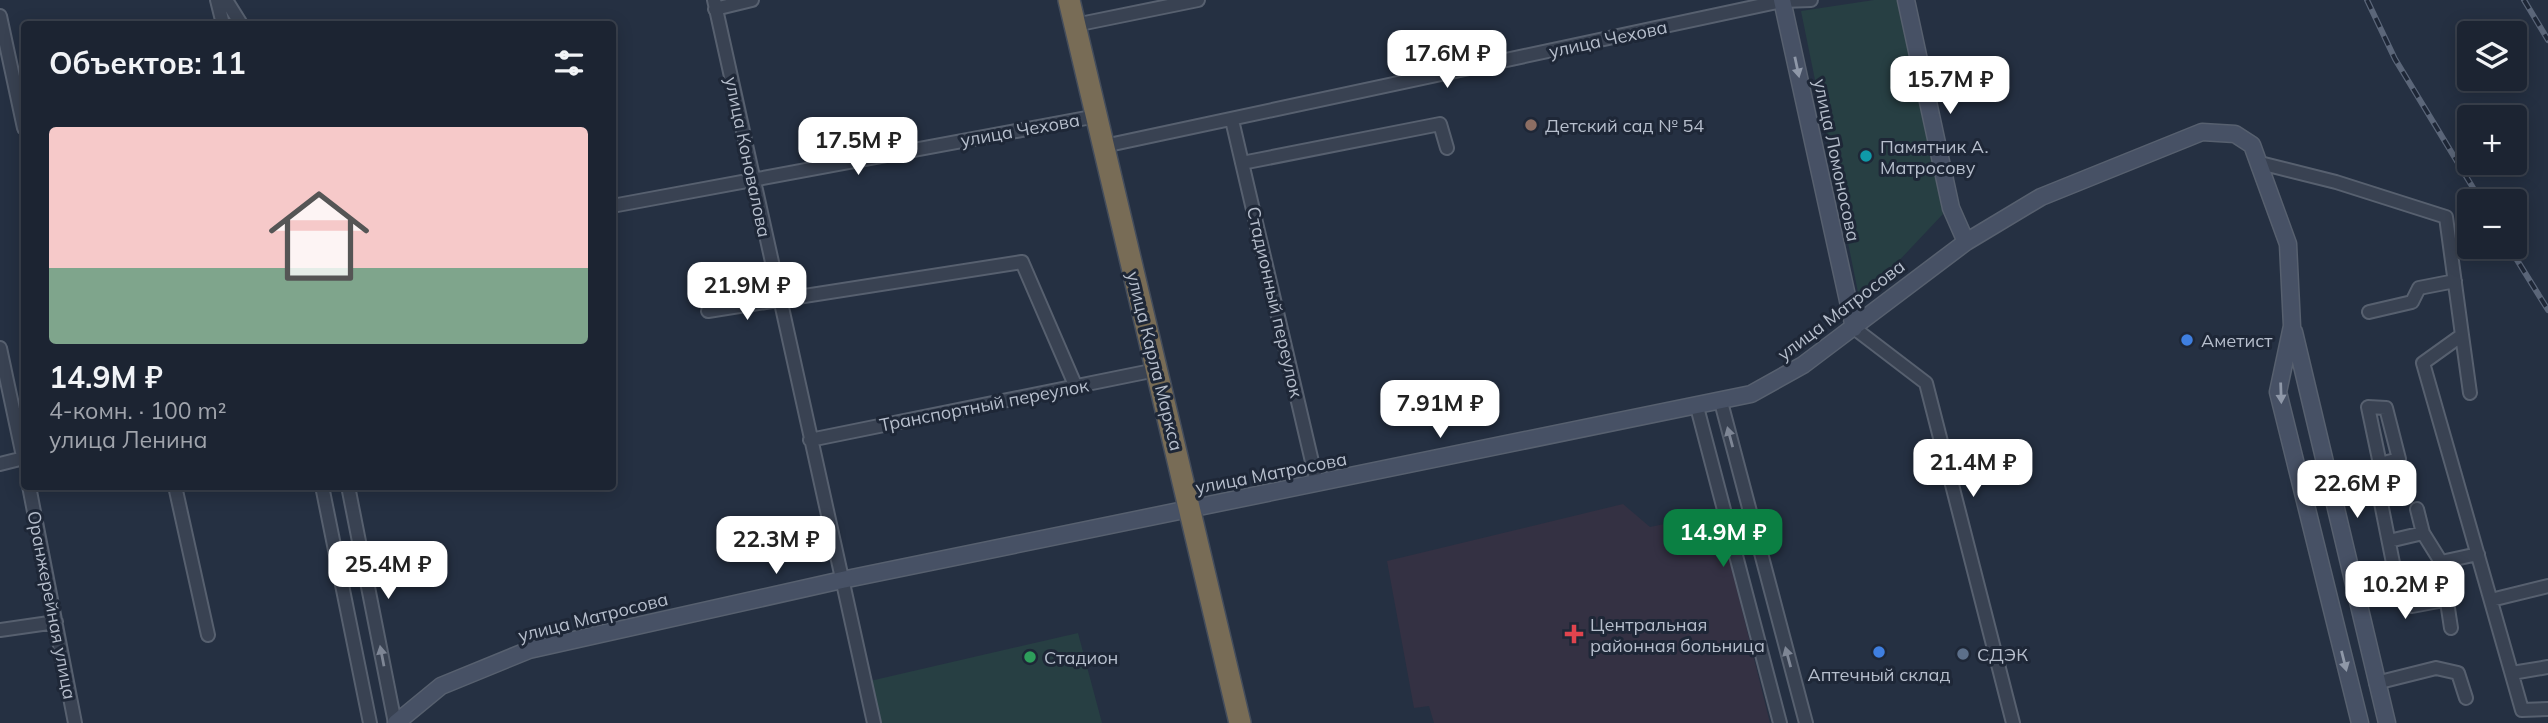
<!DOCTYPE html>
<html lang="ru">
<meta charset="utf-8">
<style>
:root{--surface:#1c2432;--page:#29303e;--text:#f1f3f6;--muted:#a0a4ac;--line:#3a414d;--accent:#0b8043}
body{margin:0;font-family:Mulish,sans-serif;background:var(--page);color:var(--text);height:100vh;display:flex;flex-direction:column;font-size:26px;white-space:nowrap}
*{box-sizing:border-box;margin:0}
p{font-size:23px;color:var(--muted)}
.icon{flex:none;width:38px;height:38px;fill:none;stroke:currentColor;stroke-width:2;stroke-linecap:round;stroke-linejoin:round}
.map{position:relative;flex:1;overflow:hidden}
.panel{position:absolute;left:21px;top:21px;width:595px;height:469px;display:flex;flex-direction:column;background:var(--surface);border-radius:7px;box-shadow:0 4px 18px #0003,0 0 0 2px var(--line)}
.panel>*{flex:none}
.controls{position:absolute;left:2457px;top:21px;display:grid;gap:14px}
.controls a{display:grid;place-items:center;width:70px;height:70px;border-radius:7px;background:var(--surface);box-shadow:0 4px 18px #0003,0 0 0 2px var(--line);font-size:35px}
.price{position:absolute;translate:-50% -60px;padding:0 16px;border-radius:14px;background:#fff;color:#222;font-size:23px;line-height:46px;filter:drop-shadow(0 2px 4px #0008)}
.price::after{content:'';position:absolute;left:50%;top:42px;width:21px;height:16px;margin-left:-10px;background:inherit;clip-path:polygon(0 0,100% 0,50% 100%)}
.price.current{background:var(--accent);color:#fff}
ul{padding:0;list-style:none}
li{display:grid;align-content:center;gap:14px;height:371px;padding:0 28px}
li+li{border-top:2px solid var(--line)}
li span{display:grid;place-items:center;height:217px;border-radius:7px;color:#555}
li>.icon{margin-inline-start:auto}
span .icon{width:126px;height:126px;fill:#fffc;stroke-width:1}
li b{font-size:30px}
h2{display:flex;justify-content:space-between;align-items:center;height:84px;padding:0 28px;font-size:30px}
.map>svg:first-child{display:block}
.medical{fill:#343143}
.green{fill:#273f43}
.lines{fill:none;stroke-linecap:round;stroke-linejoin:round}
.street-casing{stroke:#57606f;stroke-width:16}
.secondary-casing{stroke:#57606f;stroke-width:19}
.highway-casing{stroke:#444d5c;stroke-width:24}
.street{stroke:#394252;stroke-width:12}
.secondary{stroke:#475165;stroke-width:16}
.highway{stroke:#786c56;stroke-width:21}
.rail-casing{stroke:#5b6679;stroke-width:6}
.rail{stroke:#1e2737;stroke-width:3.5;stroke-dasharray:10;stroke-linecap:butt}
.oneway{fill:#8f98a8}
.oneway2{fill:#7e8695}
.education-dot{fill:#8d6e63;stroke:#1e2737;stroke-width:2.5}
.culture-dot{fill:#0f9aa8;stroke:#1e2737;stroke-width:2.5}
.shop-dot{fill:#3f7fe0;stroke:#1e2737;stroke-width:2.5}
.health-dot{fill:#e0444e;stroke:#1e2737;stroke-width:2.5}
.service-dot{fill:#5c6f8a;stroke:#1e2737;stroke-width:2.5}
.leisure-dot{fill:#2e9e5b;stroke:#1e2737;stroke-width:2.5}
.labels{text-anchor:middle;dominant-baseline:central;stroke-width:6;stroke-linejoin:round;paint-order:stroke}
.street-label{font-size:18px;fill:#b6becc;stroke:#1e2737}
.poi-label{font-size:18px;fill:#b6becc;stroke:#1e2737;text-anchor:start}
</style>
<div class="map">
<svg width="2548" height="723" viewBox="0 0 2548 723">
<rect width="100%" height="100%" fill="#253042"/>
<path class="medical" d="M1623,504L1650,527L1718,513L1770,723H1434L1429,706L1414,708L1387,561Z"/>
<path class="green" d="M1874,0H1901L1943,214L1860,302L1801,11Z
M1078,633L1102,723H879L870,681Z"/>
<g class="lines">
<g class="street-casing">
<path id="street" d="M217,0L223,24
M226,0L241,24
M714,0L874,723
M715,9L752,0
M0,16L24,128
M1075,25L1198,0
M1232,120L1317,483
M1104,146L1782,1L1811,0
M1242,163L1440,124L1447,148
M2260,163L2336,182L2446,217L2462,335L2423,363L2522,710L2548,709
M612,206L1097,116
M708,311L1022,262L1076,387
M2369,312L2412,302L2419,288L2455,281
M1854,328L1926,383L2013,723
M2462,335L2470,393
M0,348L24,461
M1721,402L1806,723
M1697,407L1780,723
M810,440L1156,370
M0,464L24,458
M29,486L75,723
M175,486L208,635
M322,486L370,723
M348,486L395,723
M2423,533L2441,562
M2389,541L2423,533L2417,509
M2396,578L2412,606L2444,600
M2353,586L2396,578L2380,498V464L2368,407L2386,408L2399,459L2380,464
M2491,600L2548,586
M2451,628L2441,562L2478,554
M0,630L56,622
M2512,673L2548,667
M2376,683L2436,668L2458,673L2466,698"/>
</g>
<g class="secondary-casing">
<path id="secondary" d="M1782,0L1854,328
M1906,0L1951,208L1966,242
M2294,332L2387,723
M396,723L441,686L529,650L842,580L1751,394L1803,365L1966,242L2041,197L2202,132L2235,134L2252,145L2288,244L2292,326L2278,392L2360,723"/>
</g>
<g class="highway-casing">
<path id="highway" d="M1069,0L1240,723"/>
</g>
<use href="#street" class="street"/>
<use href="#secondary" class="secondary"/>
<use href="#highway" class="highway"/>
<g class="rail-casing">
<path id="rail" d="M2367,0L2395,59L2481,201
M2524,0L2548,40
M2509,247L2548,310"/>
</g>
<use href="#rail" class="rail"/>
</g>
<defs><path id="oneway-solid" d="M-6-.8H1V-3.2L6.5 0L1 3.2V.8H-6Z" transform="scale(1.75)"/></defs>
<g class="oneway">
<use href="#oneway-solid" transform="translate(1797 67) rotate(78)"/>
<use href="#oneway-solid" transform="translate(2281 393) rotate(88)"/>
<use href="#oneway-solid" transform="translate(2344 661) rotate(76)"/>
</g>
<g class="oneway2">
<use href="#oneway-solid" transform="translate(1730 437) rotate(-105)"/>
<use href="#oneway-solid" transform="translate(382 656) rotate(-101)"/>
<use href="#oneway-solid" transform="translate(1788 657) rotate(-105)"/>
</g>
<circle class="education-dot" cx="1531" cy="125" r="7"/>
<circle class="culture-dot" cx="1866" cy="156" r="7"/>
<g class="shop-dot">
<circle cx="2187" cy="340" r="7"/>
<circle cx="1879" cy="652" r="7"/>
</g>
<path class="health-dot" d="M1570.5 623.5h7v7h7v7h-7v7h-7v-7h-7v-7h7z"/>
<circle class="service-dot" cx="1963" cy="654" r="7"/>
<circle class="leisure-dot" cx="1030" cy="657" r="7"/>
<g class="labels">
<g class="street-label">
<text transform="translate(1608 39) rotate(-12)">улица Чехова</text>
<text transform="translate(1020 130) rotate(-10)">улица Чехова</text>
<text transform="translate(748 157) rotate(78)">улица Коновалова</text>
<text transform="translate(1837 160) rotate(78)">улица Ломоносова</text>
<text transform="translate(1275 302) rotate(77)">Стадионный переулок</text>
<text transform="translate(1841 310) rotate(-37)">улица Матросова</text>
<text transform="translate(1155 361) rotate(76)">улица Карла Маркса</text>
<text transform="translate(984 405) rotate(-11)">Транспортный переулок</text>
<text transform="translate(1271 473) rotate(-11)">улица Матросова</text>
<text transform="translate(52 605) rotate(79)">Оранжерейная улица</text>
<text transform="translate(593 617) rotate(-14)">улица Матросова</text>
</g>
<g class="poi-label">
<text x="1545" y="125">Детский сад № 54</text>
<text x="1880" y="146">Памятник А.<tspan x="1880" dy="21">Матросову</tspan></text>
<text x="2201" y="340">Аметист</text>
<text x="1590" y="624">Центральная<tspan x="1590" dy="21">районная больница</tspan></text>
<text x="1977" y="654">СДЭК</text>
<text x="1044" y="657">Стадион</text>
<text x="1879" y="674" text-anchor="middle">Аптечный склад</text>
</g>
</g>
</svg>
<div class="controls">
<a><svg class="icon" aria-label="layers" viewBox="0 0 24 24"><path d="M12 4l9 5-9 5-9-5zM3 14l9 5 9-5"/></svg></a>
<a>+</a>
<a>−</a>
</div>
<b class="price" style="left:1447px;top:90px">17.6M ₽</b>
<b class="price" style="left:1950px;top:116px">15.7M ₽</b>
<b class="price" style="left:858px;top:177px">17.5M ₽</b>
<b class="price" style="left:747px;top:322px">21.9M ₽</b>
<b class="price" style="left:1440px;top:440px">7.91M ₽</b>
<b class="price" style="left:1973px;top:499px">21.4M ₽</b>
<b class="price" style="left:2357px;top:520px">22.6M ₽</b>
<b class="price current" style="left:1723px;top:569px">14.9M ₽</b>
<b class="price" style="left:776px;top:576px">22.3M ₽</b>
<b class="price" style="left:388px;top:601px">25.4M ₽</b>
<b class="price" style="left:2405px;top:621px">10.2M ₽</b>
<section class="panel">
<h2>Объектов: 11<svg class="icon" aria-label="filters" viewBox="0 0 24 24"><path d="M4 7h16M4 17h16"/><circle cx="9" cy="7" r="2"/><circle cx="15" cy="17" r="2"/></svg></h2>
<ul>
<li><span style="background:linear-gradient(#f6c9c9 65%,#7fa58c 0)"><svg class="icon" aria-label="home" viewBox="0 0 24 24"><path d="M3 11l9-7 9 7M6 9v11h12V9"/></svg></span><div><b>14.9M ₽</b><p>4-комн. · 100 m²</p><p>улица Ленина</p></div></li>
</ul>
</section>
</div>
